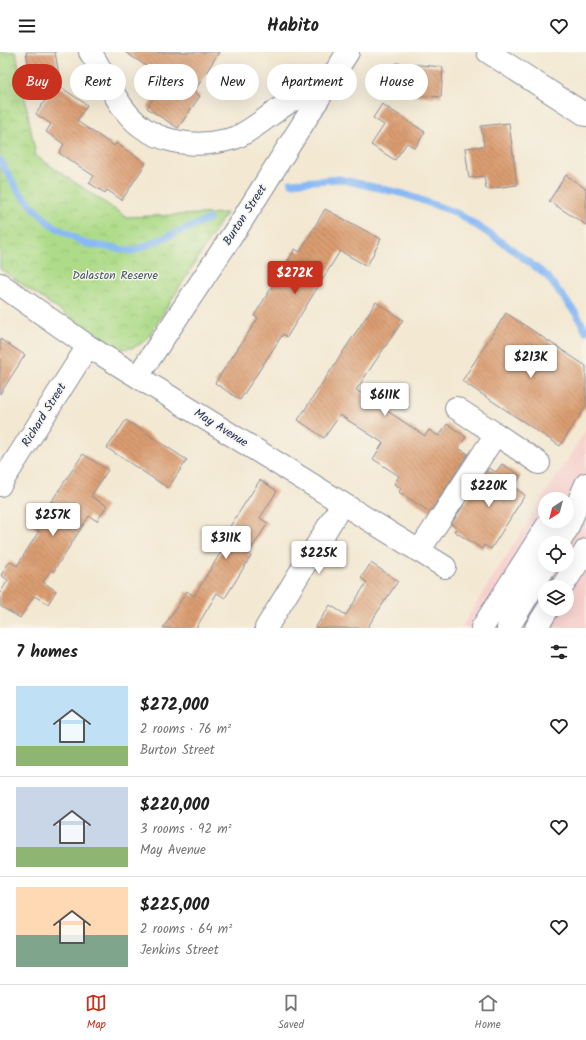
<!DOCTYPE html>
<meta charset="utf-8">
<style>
:root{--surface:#fff;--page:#f6f6f6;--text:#222;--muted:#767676;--line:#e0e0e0;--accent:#c8321e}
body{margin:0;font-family:Kalam,sans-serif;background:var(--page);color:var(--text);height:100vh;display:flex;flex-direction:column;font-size:15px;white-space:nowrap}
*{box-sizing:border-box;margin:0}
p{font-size:13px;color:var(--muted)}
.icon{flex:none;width:22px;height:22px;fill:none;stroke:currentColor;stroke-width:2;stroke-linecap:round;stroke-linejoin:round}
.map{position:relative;height:576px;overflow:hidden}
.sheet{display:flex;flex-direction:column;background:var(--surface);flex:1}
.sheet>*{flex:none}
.hud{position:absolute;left:12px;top:12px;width:562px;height:36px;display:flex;gap:8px}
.needle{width:26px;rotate:216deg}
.fabs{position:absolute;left:538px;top:440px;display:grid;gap:8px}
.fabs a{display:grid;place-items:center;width:36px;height:36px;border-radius:50%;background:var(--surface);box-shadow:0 4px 16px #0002;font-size:20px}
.price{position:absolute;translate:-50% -34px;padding:0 9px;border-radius:4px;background:#fff;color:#222;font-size:13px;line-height:26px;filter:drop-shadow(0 1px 2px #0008)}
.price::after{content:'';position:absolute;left:50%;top:24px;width:12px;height:9px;margin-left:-6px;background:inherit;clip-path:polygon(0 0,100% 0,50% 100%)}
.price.on{background:var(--accent);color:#fff}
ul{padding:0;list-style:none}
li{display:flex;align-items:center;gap:12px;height:100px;padding:0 16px}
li+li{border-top:1px solid var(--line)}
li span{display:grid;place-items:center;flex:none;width:112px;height:80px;border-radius:0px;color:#555}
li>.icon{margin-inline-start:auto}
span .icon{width:48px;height:48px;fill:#fffc;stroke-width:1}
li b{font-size:17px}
h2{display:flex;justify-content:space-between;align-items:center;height:48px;padding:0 16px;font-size:17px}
.tag{padding:0 14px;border-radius:18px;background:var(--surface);box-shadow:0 4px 16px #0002;font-size:14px;line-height:36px}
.tag.on{background:var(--accent);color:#fff}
header{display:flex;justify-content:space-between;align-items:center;height:52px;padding:0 16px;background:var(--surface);font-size:18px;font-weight:700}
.dock{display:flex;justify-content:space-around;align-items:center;height:56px;border-top:1px solid var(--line);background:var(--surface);font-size:11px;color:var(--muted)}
.dock a{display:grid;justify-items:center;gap:2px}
.dock .on{color:var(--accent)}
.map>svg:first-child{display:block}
.built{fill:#f7d0cd;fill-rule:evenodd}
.park{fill:url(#park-crowns);stroke:#648573}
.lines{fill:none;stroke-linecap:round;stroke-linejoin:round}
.stream{stroke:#88b9f4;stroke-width:7}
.building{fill:url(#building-back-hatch)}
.minor-casing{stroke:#878c98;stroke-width:24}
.minor{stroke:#fff;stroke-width:22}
.labels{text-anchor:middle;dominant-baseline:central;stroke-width:3;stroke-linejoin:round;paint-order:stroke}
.street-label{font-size:12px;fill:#1b2f5e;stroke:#f7f3e8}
.park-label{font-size:12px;fill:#405a68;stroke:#f7f3e8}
</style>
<header><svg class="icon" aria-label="menu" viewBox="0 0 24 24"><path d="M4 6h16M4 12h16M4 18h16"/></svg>Habito<svg class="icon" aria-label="heart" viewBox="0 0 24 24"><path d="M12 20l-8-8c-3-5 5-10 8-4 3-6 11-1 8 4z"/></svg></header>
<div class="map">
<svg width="586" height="576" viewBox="0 0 586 576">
<defs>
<pattern id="park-crowns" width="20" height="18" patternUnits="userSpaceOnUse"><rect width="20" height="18" fill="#addb88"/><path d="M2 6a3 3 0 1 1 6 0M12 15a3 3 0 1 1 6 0" fill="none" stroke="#94bc78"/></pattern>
<pattern id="building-back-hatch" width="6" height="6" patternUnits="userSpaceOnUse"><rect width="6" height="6" fill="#db9d71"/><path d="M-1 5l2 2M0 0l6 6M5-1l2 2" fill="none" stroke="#b18060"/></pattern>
</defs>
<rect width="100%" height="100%" fill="#f7f3e8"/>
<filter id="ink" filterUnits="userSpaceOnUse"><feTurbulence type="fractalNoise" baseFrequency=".025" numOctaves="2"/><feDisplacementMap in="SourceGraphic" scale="8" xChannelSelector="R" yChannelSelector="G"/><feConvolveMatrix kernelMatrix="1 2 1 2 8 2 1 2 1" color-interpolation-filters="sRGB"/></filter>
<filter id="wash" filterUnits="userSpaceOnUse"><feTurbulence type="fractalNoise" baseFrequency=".012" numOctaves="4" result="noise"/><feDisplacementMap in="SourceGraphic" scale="16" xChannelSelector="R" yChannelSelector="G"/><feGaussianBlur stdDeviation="0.9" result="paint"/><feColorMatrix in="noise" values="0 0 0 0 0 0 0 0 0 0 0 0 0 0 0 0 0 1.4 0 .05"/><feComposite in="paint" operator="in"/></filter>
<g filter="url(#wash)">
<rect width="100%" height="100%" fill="#f3e8d2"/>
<path class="built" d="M586,378V576H461ZM545,447H567V469H545ZM545,491H567V513H545ZM545,535H567V557H545Z"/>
<path class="park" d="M0,0H16L36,104L126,165L226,161L147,287C134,297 129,298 113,295L0,217Z"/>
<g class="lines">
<path class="stream" d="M0,108L18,139L50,172L86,192L133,199L209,167
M291,131L339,127L404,142L457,161L505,192L547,224L577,263L586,279"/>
</g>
<g id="blocks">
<path class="building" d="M26,0H55L60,29L32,34Z
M125,0H219L194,40L200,44L178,76L147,56L166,27Z
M396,11L443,15L441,45L394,42Z
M56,32L87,53L77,69L114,94L116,91L146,111L122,148L107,138L105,141L89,131L94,124L59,101L64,92L46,80L51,72L36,62Z
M382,52L425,80L415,96L407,91L395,108L371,93L384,73L373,66Z
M509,71L517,133L486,137L484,124L469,126L465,96L484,94L481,74Z
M566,123L586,137V173L549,149Z
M325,157L381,187L367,214L340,199L287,285L283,282L240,348L215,331L258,266L254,264L295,197L300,200Z
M376,250L403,268L356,338L425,384L429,378L439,384L447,372L466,385L458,396L468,402L430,460L399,440L401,436L394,432L399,424L373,407L383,391L340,363L324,386L298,368Z
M506,261L586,314V354L560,394L462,329Z
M0,287L25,303L0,342Z
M126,368L187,408L168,436L107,396Z
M83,402L108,418L91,444L107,454L97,469L89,464L53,520L51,518L43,530L56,539L48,552L34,544L20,566L0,554V541L8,528L1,523L10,509L17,514L39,479L32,474L47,451L49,453Z
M502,412L521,424L514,435L525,443L491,497L484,493L482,497L454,479L457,476L451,472L489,416L496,420Z
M260,428L277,439L260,466L268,471L248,502L251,504L225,546L217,541L196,576H163L187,539L194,544L232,482L227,479Z
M371,511L398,529L367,576H315L330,553L346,563L367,530L361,526Z"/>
</g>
</g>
<g filter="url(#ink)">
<use href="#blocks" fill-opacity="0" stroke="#878c98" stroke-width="1"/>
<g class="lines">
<g class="minor-casing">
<path id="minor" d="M90,0C104,20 112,44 128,62C150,89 190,96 222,89C227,88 233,87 237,85C258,75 274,58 295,47C303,42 315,41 324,38
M488,0L586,63
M0,232L88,294L445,515
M138,324L239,173L348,0
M456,356L496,382
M0,433L88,294
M559,491L567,477L586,432
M419,499L496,382L539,411
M562,535L586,498
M266,576L342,452
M482,576L550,469
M508,576L546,513
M536,576L548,557"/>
</g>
<use href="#minor" class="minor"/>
</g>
</g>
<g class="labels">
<g class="street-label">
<text transform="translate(245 163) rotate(-57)">Burton Street</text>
<text transform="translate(44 363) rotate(-58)">Richard Street</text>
<text transform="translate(221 376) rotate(32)">May Avenue</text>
</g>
<g class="park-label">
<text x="115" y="223">Dalaston Reserve</text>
</g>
</g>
</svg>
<div class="fabs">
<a><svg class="needle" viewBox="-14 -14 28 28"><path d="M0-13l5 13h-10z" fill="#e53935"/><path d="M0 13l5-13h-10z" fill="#767676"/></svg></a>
<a><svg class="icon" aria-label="locate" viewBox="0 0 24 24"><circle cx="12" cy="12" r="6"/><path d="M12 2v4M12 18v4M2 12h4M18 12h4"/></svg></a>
<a><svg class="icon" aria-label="layers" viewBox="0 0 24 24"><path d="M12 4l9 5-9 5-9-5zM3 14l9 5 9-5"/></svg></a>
</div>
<b class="price on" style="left:295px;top:243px">$272K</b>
<b class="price" style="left:531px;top:327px">$213K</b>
<b class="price" style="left:385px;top:365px">$611K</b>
<b class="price" style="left:489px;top:456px">$220K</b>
<b class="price" style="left:53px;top:485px">$257K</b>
<b class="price" style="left:226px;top:508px">$311K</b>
<b class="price" style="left:319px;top:523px">$225K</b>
<div class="hud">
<a class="tag on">Buy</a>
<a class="tag">Rent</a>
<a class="tag">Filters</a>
<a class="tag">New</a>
<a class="tag">Apartment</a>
<a class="tag">House</a>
</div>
</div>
<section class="sheet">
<h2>7 homes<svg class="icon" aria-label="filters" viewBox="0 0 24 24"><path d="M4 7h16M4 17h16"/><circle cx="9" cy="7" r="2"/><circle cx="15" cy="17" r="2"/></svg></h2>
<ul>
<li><span style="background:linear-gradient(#bfe0f5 75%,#8fb573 0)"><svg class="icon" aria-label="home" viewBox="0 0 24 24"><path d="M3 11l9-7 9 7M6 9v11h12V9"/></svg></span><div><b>$272,000</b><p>2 rooms · 76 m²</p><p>Burton Street</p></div><svg class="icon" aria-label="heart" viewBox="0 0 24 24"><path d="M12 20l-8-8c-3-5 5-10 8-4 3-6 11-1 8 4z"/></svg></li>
<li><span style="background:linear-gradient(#c9d6e8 75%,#8fb573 0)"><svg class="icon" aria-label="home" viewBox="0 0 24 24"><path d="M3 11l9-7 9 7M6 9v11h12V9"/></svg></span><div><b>$220,000</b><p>3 rooms · 92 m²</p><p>May Avenue</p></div><svg class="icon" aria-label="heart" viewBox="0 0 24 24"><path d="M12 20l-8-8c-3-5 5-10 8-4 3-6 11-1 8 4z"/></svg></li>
<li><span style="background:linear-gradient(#ffd9b3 60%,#7fa58c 0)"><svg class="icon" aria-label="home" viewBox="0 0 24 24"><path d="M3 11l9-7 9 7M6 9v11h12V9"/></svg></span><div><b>$225,000</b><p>2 rooms · 64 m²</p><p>Jenkins Street</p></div><svg class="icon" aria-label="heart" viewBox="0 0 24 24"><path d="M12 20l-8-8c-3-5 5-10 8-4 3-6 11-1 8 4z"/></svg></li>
</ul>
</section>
<nav class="dock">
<a class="on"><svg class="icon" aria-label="map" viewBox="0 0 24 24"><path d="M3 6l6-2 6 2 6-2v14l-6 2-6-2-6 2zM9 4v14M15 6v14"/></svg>Map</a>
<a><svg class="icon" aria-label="saved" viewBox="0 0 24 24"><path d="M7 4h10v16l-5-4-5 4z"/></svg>Saved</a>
<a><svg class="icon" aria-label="home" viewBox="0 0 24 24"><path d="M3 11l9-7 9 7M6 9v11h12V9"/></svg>Home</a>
</nav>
